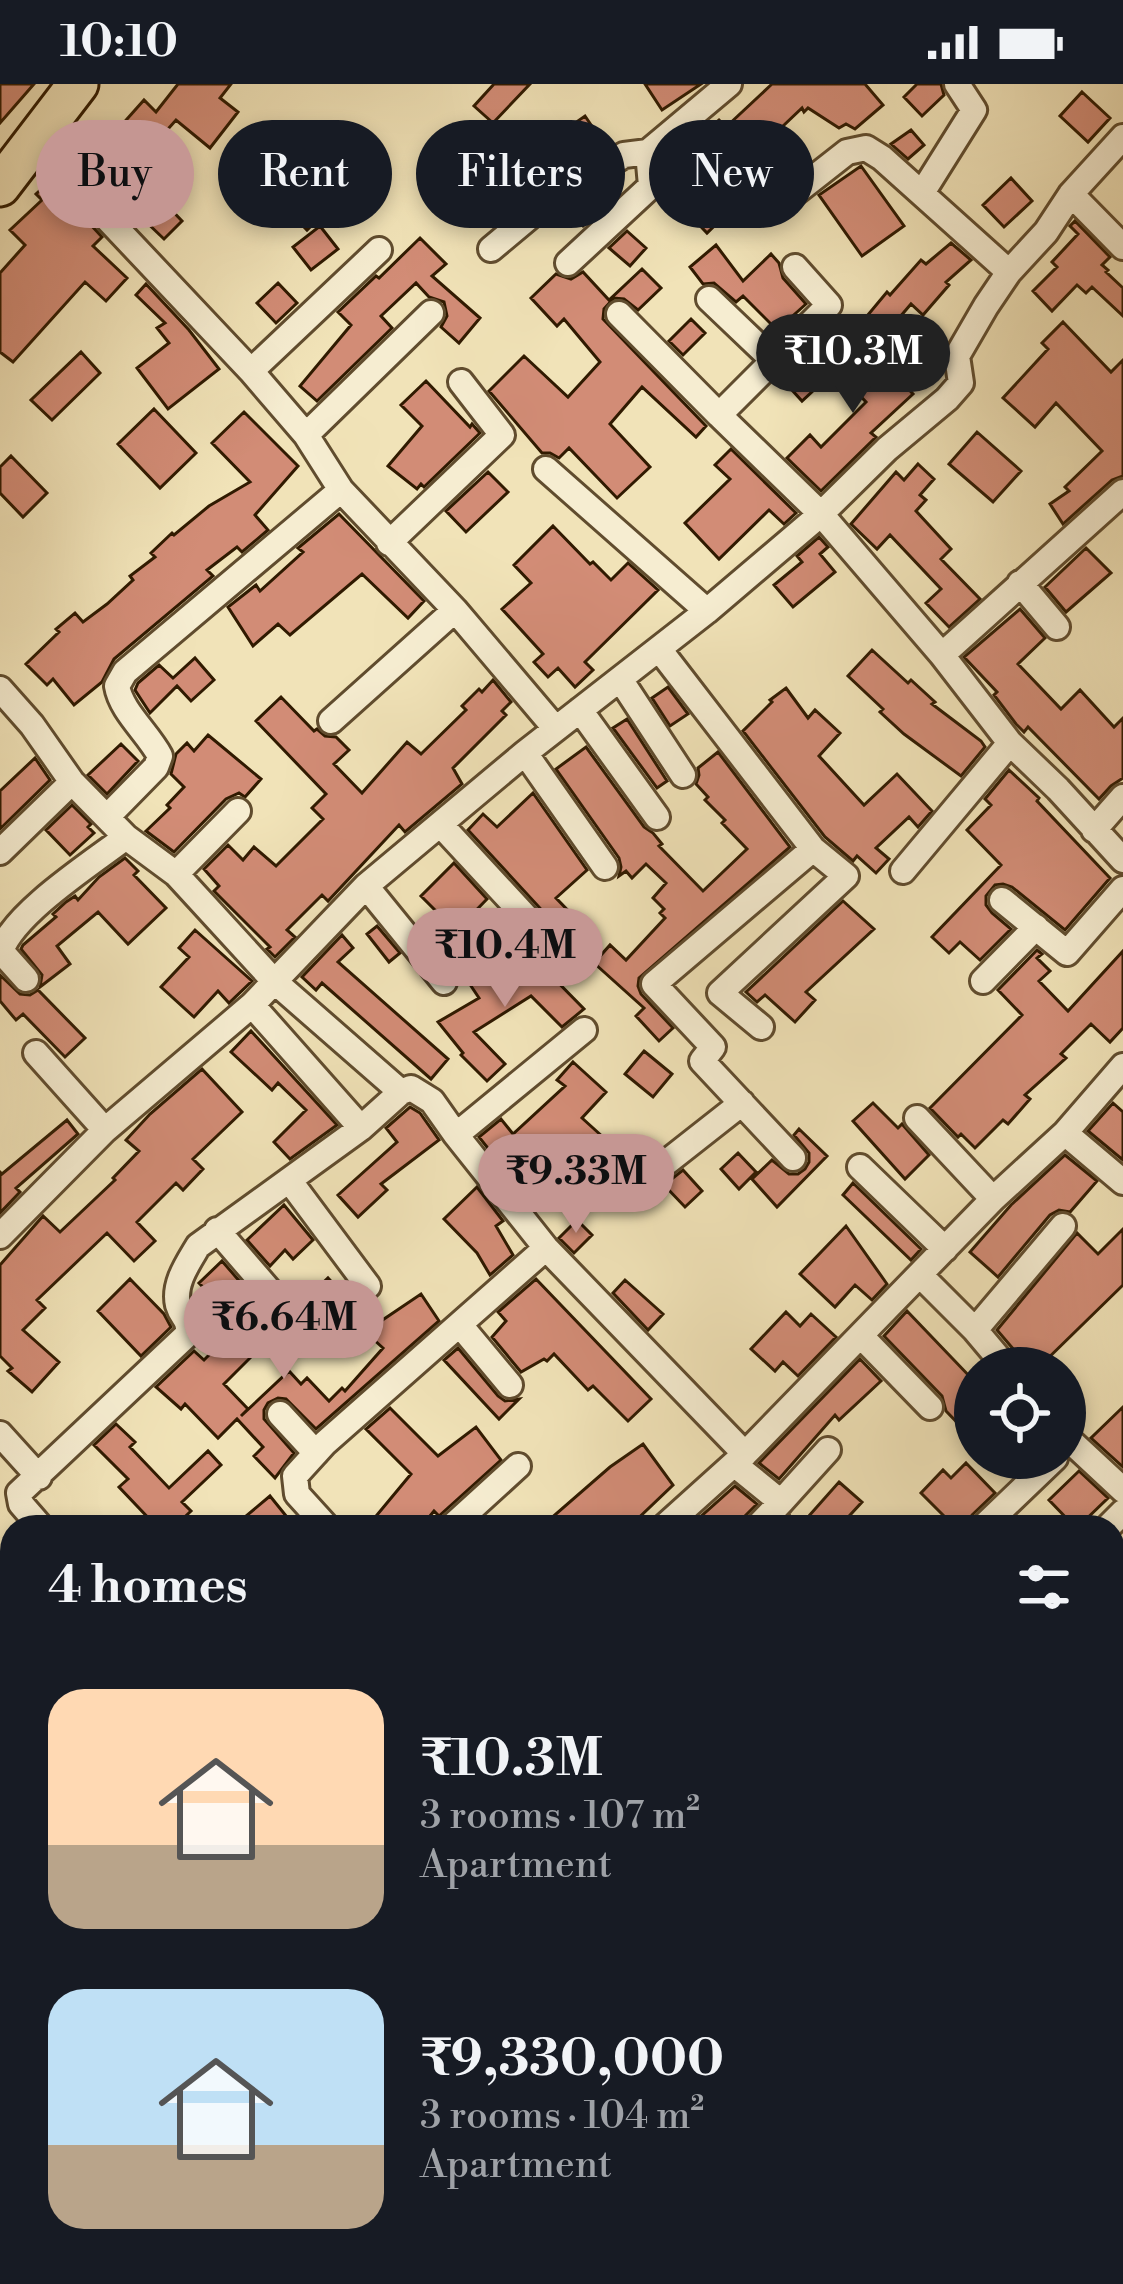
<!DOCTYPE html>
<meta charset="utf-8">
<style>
:root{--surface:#171b24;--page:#242831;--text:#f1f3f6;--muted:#9ea1a6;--accent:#c59692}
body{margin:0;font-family:"Libre Bodoni",serif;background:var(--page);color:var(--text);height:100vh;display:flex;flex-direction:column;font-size:45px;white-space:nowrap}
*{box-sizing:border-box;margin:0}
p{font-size:39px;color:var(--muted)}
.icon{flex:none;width:66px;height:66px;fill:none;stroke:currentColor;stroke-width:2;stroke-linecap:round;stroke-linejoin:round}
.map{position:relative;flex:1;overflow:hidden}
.details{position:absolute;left:0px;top:1431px;width:1125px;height:771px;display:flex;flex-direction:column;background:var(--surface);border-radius:36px 36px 0 0;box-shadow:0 6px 18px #0003}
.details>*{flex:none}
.hud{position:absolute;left:36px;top:36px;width:1053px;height:108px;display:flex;gap:24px}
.fabs{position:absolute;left:954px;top:1263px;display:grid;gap:24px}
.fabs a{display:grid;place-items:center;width:132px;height:132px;border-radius:50%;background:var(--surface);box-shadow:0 6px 18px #0003;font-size:60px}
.price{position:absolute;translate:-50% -102px;padding:0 27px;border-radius:42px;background:var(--accent);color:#111;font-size:39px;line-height:78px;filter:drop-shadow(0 3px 6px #0008)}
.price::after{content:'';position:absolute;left:50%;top:72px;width:36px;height:27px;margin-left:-18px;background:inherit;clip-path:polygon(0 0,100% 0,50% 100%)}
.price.selected{background:#222;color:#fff}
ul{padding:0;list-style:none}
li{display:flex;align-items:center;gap:36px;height:300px;padding:0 48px}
li span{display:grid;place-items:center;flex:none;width:336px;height:240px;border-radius:36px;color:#555}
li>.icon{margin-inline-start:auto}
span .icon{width:144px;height:144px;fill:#fffc;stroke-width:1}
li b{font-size:51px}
h2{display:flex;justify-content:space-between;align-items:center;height:144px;padding:0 48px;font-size:51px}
.chip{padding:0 42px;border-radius:54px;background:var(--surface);box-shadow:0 6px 18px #0003;font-size:42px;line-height:108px}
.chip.selected{background:var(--accent);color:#111}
.status{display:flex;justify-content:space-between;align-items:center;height:84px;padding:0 60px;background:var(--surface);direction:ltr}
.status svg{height:33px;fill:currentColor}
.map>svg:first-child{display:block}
.building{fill:#d28c76;stroke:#301a00;stroke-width:3}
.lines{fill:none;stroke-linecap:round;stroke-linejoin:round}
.minor-casing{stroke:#604c2e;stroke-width:30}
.primary-casing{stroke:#301a00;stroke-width:45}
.minor{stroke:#f6edd1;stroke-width:24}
.primary{stroke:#f1e3b8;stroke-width:39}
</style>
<div class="status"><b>10:10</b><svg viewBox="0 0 49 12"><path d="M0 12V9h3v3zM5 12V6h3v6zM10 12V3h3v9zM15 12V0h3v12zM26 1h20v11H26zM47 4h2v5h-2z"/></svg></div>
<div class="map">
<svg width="1123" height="2200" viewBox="0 0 1123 2200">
<rect width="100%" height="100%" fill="#f1e3b8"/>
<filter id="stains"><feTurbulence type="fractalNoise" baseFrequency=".00167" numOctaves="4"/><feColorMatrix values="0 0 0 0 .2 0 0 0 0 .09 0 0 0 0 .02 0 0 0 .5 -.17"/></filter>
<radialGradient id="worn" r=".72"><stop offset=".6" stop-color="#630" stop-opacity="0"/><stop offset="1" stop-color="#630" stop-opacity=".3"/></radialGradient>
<path class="building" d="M0,0H34L0,39Z
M178,0H231L220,14L238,28L210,64L176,36L128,90L122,85L102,104L67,68L77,56L95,71L144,16L156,28Z
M494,0H530L493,39L474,22Z
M645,0H701L662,26Z
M772,0H865L883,21L855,45L846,40L839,44L808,24L804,28L802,24L741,82L758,99L707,149L689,130L726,94L695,57L719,36L726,43Z
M917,0H941L944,11L922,32L904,13Z
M1082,8L1110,34L1088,58L1060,32Z
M585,32L606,63L576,82L555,53Z
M911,46L924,61L908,75L891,60Z
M289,62L312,87L319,80L346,107L307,146L280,118L294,105L271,79Z
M861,82L904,142L862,172L819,111Z
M448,83L472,106L456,124L431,102Z
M1011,94L1032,117L1004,143L983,121Z
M50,97L102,153L93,162L127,194L106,217L85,198L13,278L0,268V189L25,161L10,146L42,116L36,110Z
M159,113L182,137L164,155L140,132Z
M586,114L599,127L583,142L566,127Z
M1075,137L1110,173L1102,181L1108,186L1106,188L1123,204V232L1092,203L1086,209L1077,201L1052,227L1033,207L1057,183L1052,178L1078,150L1070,142Z
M320,142L338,165L311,186L293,163Z
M627,147L646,164L630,182L609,164Z
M420,154L446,180L432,192L480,234L459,259L441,243L447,232L444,218L429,213L416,199L381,232L392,244L317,317L300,302L351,241L338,228L376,192L379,194Z
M951,159L971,176L946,198L949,201L923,231L911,220L882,254L862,238L887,208L890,211L921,176L926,180Z
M716,161L743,197L771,170L779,179L783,194L806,220L777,246L743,212L736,218L714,199L703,200L690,183Z
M642,185L661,204L638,226L624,215L614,214L604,225L603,235L706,342L696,353L642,303L610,340L650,383L617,414L569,364L559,374L550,369H542L489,307L524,272L568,313L600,278L564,235L557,242L531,214L556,190L571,195L583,188L609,216Z
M278,199L297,219L276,239L257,219Z
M146,200L189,246L219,285L168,325L137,284L169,259L157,244L165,239L136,211Z
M691,235L705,249L683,271L669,257Z
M1063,238L1111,288L1123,276V392L1112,396L1063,440L1050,420L1069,407L1065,403L1102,367L1056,319L1035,343L1003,314L1048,265L1042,259Z
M862,256L913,310L871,349L876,353L821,407L787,374L810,351L821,363L866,318L832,282Z
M81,268L100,289L52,336L31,316Z
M808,271L828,293L802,317L782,295Z
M426,297L470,343L472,340L480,349L424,403L421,400L417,405L388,382L422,342L401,321Z
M154,325L196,369L160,404L118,360Z
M244,328L298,382L255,431L268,446L242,468L237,463L207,486L213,492L114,575L102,598L74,621L53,595L47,601L26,580L59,548L56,545L75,529L83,538L107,520L133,496L130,492L155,473L151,469L172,449L174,451L209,422L250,398L212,359Z
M977,348L1021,387L993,418L949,380Z
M731,365L796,429L784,440L769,426L719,475L685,439L730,395L715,381Z
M11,372L47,409L23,433L0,409V383Z
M918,380L934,395L920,411L926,416L916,427L951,465L941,475L980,515L949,543L926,519L941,505L890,451L877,465L851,440L896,388L904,396Z
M488,388L508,408L466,448L446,427Z
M339,430L424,517L408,534L362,490L290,551L278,540L253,562L228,523L256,501L260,507L303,468L298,464Z
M553,442L590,480L593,478L611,496L628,479L658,506L585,578L593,586L575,603L558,584L548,593L534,578L543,570L502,525L531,499L514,481Z
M819,453L828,463L820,470L835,488L793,523L774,501L802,478L797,472Z
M1086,464L1111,489L1066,528L1045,503Z
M1020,525L1045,554L1018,580L1061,625L1080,606L1114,643L1123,634V694L1111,702L1099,715L1028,643L1024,648L1016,640L994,611L997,608L964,573Z
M872,566L908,599L911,596L935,618L932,620L981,657L985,663L961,692L904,650L880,628L883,625L848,592Z
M195,574L214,596L191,617L177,602L150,629L135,606L138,599L159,581L173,594Z
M493,596L511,618L502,627L506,631L453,684L462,700L405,748L399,741L328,817L322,811L287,846L295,853L275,873L267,865L270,863L214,807L219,802L204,785L228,761L243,776L254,763L276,782L323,735L312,724L326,710L256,637L281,613L314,647L317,645L325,652L336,653L349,666L334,680L362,709L407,658L421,670L466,626L462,622L479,605L482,608Z
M668,603L688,630L670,642L652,614Z
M786,604L808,634L815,626L840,649L819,672L864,721L897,690L932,727L918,743L909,733L876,764L889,775L876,789L857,772L853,777L825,753L743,647L772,618L770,616Z
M627,635L667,697L657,704L613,644Z
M208,651L261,695L245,713L239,709L226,715L174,768L146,747L170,724L167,721L184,703L171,690L176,670L187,659L194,667Z
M121,660L138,677L107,710L88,691Z
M586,663L644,743L653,749L662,760L659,762L703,807L747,765L722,739L725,736L705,716L708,713L696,700L699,691L698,684L718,668L790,763L639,894L638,902L641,910L673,944L659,957L636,932L644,924L594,879L610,861L626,876L665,834L660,829L664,825L653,814L666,799L646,780L632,794L626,787L619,792L621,783L619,774L556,685Z
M35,674L50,696L0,745V707Z
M1009,686L1039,714L1037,717L1110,794L1065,846L1012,803L1003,800L995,801L986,812V821L992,829L1011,845L980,876L960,858L949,869L932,853L1001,781L967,746L991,721L985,715Z
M533,709L587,786L556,814L583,842L558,866L550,857L554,844L550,835L468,746L483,730L497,743Z
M72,721L91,740L88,743L94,749L70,771L46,746Z
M125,774L138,787L134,791L166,824L128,860L98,828L57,862L70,880L40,903L42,891L21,865L23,861L56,833L53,830L66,818L75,812L78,816L99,793Z
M454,779L487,815L456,847L421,812Z
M843,817L874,845L806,908L815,916L795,938L765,911L757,918L746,908Z
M377,842L400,869L389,878L367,850Z
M195,846L252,897L229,919L218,907L194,933L161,903L189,873L179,864Z
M342,851L353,864L338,878L448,975L431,995L322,899L316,906L302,893Z
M1037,866L1042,870L1037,874L1050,887L1039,897L1068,927L1123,867V944L1110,958L1091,940L1061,970L1066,974L1025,1011L1030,1015L1008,1040L1003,1036L975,1064L961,1050L958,1053L930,1024L1022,931L998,906Z
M533,873L584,925L562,943L531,912L474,948L505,980L487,997L461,971L463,969L438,938L479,914L469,899L492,883L503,901Z
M0,891L20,910L30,911L38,906L85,954L65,973L23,930L16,936L0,917Z
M251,947L337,1041L290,1075L274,1058L306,1026L278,999L272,1006L231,968Z
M644,967L672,990L653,1013L625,990Z
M573,978L606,1008L582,1034L625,1073L606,1093L565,1055L563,1057L560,1054L534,1079L549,1096L528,1115L479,1053L501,1035L513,1050L565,1002L557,996Z
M202,985L242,1028L193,1075L203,1085L183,1106L176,1099L137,1138L155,1157L134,1177L107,1149L37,1216L45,1224L23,1246L59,1278L32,1308L8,1287L12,1284L0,1272V1181L43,1132L60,1148L115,1096L113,1094L139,1067L126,1056L150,1030Z
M873,1019L898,1044L902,1040L929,1071L905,1095L853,1037Z
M1113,1019L1123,1028V1076L1088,1047Z
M410,1023L420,1029L439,1056L381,1100L387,1106L358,1133L338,1111L397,1058L386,1044Z
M67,1036L78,1050L16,1104L20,1108L0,1129V1088L2,1090Z
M799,1045L827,1072L777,1123L752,1095L772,1076L789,1090H798L805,1085L809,1078V1069L794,1051Z
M738,1069L756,1088L739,1105L721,1085Z
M1065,1071L1097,1097L1070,1128L1059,1126L1050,1131L998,1193L970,1168L1011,1121Z
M683,1086L702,1107L685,1123L664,1101Z
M853,1099L921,1165L911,1176L843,1111Z
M477,1103L503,1137L496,1142L513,1171L490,1191L477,1169L444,1135Z
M284,1121L313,1156L293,1175L285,1166L270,1182L247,1156Z
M577,1136L592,1151L574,1169L559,1154Z
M846,1142L887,1200L872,1216L855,1201L835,1223L800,1190Z
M1123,1145V1201L1038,1284H1023L1020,1273L997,1246L1077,1149L1098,1170Z
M222,1177L248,1207L226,1227L199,1199Z
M328,1194L345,1212L310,1245L294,1227Z
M130,1195L164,1230L171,1243L141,1272L98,1227Z
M536,1195L651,1315L628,1337L593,1302L588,1306L554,1270L547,1277L544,1275L521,1288L492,1253L506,1237L498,1228Z
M625,1196L663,1230L648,1246L613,1209Z
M421,1210L439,1237L316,1345L286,1315L278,1314L268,1319L264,1326V1335L294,1369L275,1394L254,1372L263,1363L237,1335L218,1354L185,1320L181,1325L156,1303L194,1267L204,1276L236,1244L258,1266L224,1300L248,1325L241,1332L289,1287L301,1300L307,1294L329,1317L342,1304L345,1307L383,1264L361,1244L374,1230L381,1237Z
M907,1227L975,1298V1357L946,1327L942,1312L884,1252Z
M786,1228L800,1242L811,1230L836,1253L798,1292L783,1278L775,1287L751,1265Z
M458,1264L498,1312L505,1317L519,1315L499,1335L444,1276Z
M860,1275L881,1297L839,1336L835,1331L779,1395L759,1379Z
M1123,1323V1383L1091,1354Z
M390,1324L438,1372L476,1343L501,1376L439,1432L434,1427L421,1443H367L411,1390L366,1345Z
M116,1340L135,1358L130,1363L169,1404L208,1367L221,1381L182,1418L191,1427L174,1443H157L119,1403L128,1395L94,1361Z
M643,1360L673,1401L629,1443H541L610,1383Z
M966,1379L995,1409L972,1431L967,1443H955L921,1409L943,1386L951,1394Z
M1079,1387L1108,1414L1078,1443H1075L1049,1416Z
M839,1398L862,1418L839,1443H780L790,1432L800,1442Z
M735,1402L757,1420L744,1433L741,1443H689Z
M270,1412L295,1443H233Z"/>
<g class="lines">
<g class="minor-casing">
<path id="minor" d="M35,58L251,287L306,351L341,406L455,526L555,644
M486,63L540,124
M922,109L974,26L957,0
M1071,110L1123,163
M782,119L847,68L866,64L882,74L1009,188
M491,165L540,124L624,71L648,68L729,0
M568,179L651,102L648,68
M795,183L829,221L719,331L821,430L942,571L1010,659L1058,705L1123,776
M709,215L775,278
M619,230L719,331
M251,287L379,166
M306,351L431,229
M546,385L707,527
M389,459L502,351L461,298
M1020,499L1057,543
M659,565L813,765L846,792L720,909L761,943
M942,571L1123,408
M620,595L683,691
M0,605L32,641L72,698L126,753L176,790L274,897L401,1008
M580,626L657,733
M331,637L455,526
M525,669L605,783
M107,733L156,683L160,672C148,649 121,627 117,602L125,588L341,406
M440,740L538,846
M1094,746L1123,713
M0,768L72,698
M903,787L1010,659
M176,790L238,727
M366,802L444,898
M1002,816L1067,869L1123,805
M26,895L1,867C15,828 92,779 126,753
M983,897L1036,843
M252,921L361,1044
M36,969L105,1046
M917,1034L993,1115
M1065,1049L1123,1098
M456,1051L584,946
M793,1074L702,977L713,963L654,900L813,765
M860,1083L945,1165
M289,1096L368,1202
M639,1100L742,1019
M217,1146L274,1212L249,1232
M0,1152L105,1046L252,921L366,802L525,669L707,527L821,430L887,365L947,315L961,299L957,272L986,222L1009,188L1046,148L1071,110L1123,53
M920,1191L975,1246L1007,1284
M460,1241L510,1301
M975,1246L1063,1142
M861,1252L930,1323
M280,1330L316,1369
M0,1350L39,1393
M1065,1352L1123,1406
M734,1380L781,1418L828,1366
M41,1443L21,1420L19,1409L188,1250C189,1233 182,1235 178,1221C173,1200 188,1179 198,1162L361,1044L401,1008L411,1004L432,1017L456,1051L546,1164L745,1370
M327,1443L297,1410L295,1392L325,1359L546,1164
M451,1443L518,1382
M664,1443L745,1370L993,1115L1065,1049L1123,982
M757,1443L781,1418
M983,1443L1055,1374
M1108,1443L1123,1428
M0,1650L12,1639
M1113,1652L1123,1642
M0,1686L12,1699
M1113,1839L1123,1828
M0,1895L12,1908
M0,1932L12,1945
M1113,1932L1123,1939
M0,1977L12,1964
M0,2050L12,2062
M1113,2088L1123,2076
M220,2190H228
M283,2190L290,2196L296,2190
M329,2190L338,2200
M689,2190L697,2200
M1049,2190L1064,2200
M491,2200L504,2190
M943,2200L950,2190"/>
</g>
<g class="primary-casing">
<path id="primary" d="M0,102L78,0"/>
</g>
<use href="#minor" class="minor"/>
<use href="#primary" class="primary"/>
</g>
<rect width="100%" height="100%" filter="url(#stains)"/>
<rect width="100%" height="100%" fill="url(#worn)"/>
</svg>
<div class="fabs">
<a><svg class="icon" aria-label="locate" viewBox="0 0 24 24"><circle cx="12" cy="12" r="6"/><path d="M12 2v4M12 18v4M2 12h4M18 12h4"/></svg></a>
</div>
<b class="price selected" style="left:853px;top:332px">₹10.3M</b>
<b class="price" style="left:505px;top:926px">₹10.4M</b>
<b class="price" style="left:576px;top:1152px">₹9.33M</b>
<b class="price" style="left:284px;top:1298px">₹6.64M</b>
<div class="hud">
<a class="chip selected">Buy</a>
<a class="chip">Rent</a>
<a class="chip">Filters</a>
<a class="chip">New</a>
</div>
<section class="details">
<h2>4 homes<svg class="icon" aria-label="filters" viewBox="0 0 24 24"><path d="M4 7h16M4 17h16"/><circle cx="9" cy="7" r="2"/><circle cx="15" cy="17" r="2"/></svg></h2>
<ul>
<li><span style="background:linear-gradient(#ffd9b3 65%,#b9a48a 0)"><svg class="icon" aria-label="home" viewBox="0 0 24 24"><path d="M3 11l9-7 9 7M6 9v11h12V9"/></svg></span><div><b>₹10.3M</b><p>3 rooms · 107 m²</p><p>Apartment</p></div></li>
<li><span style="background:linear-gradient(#bfe0f5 65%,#b9a48a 0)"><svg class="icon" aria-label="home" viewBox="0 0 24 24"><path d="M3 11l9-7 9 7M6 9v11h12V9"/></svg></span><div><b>₹9,330,000</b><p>3 rooms · 104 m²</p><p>Apartment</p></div></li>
</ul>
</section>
</div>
